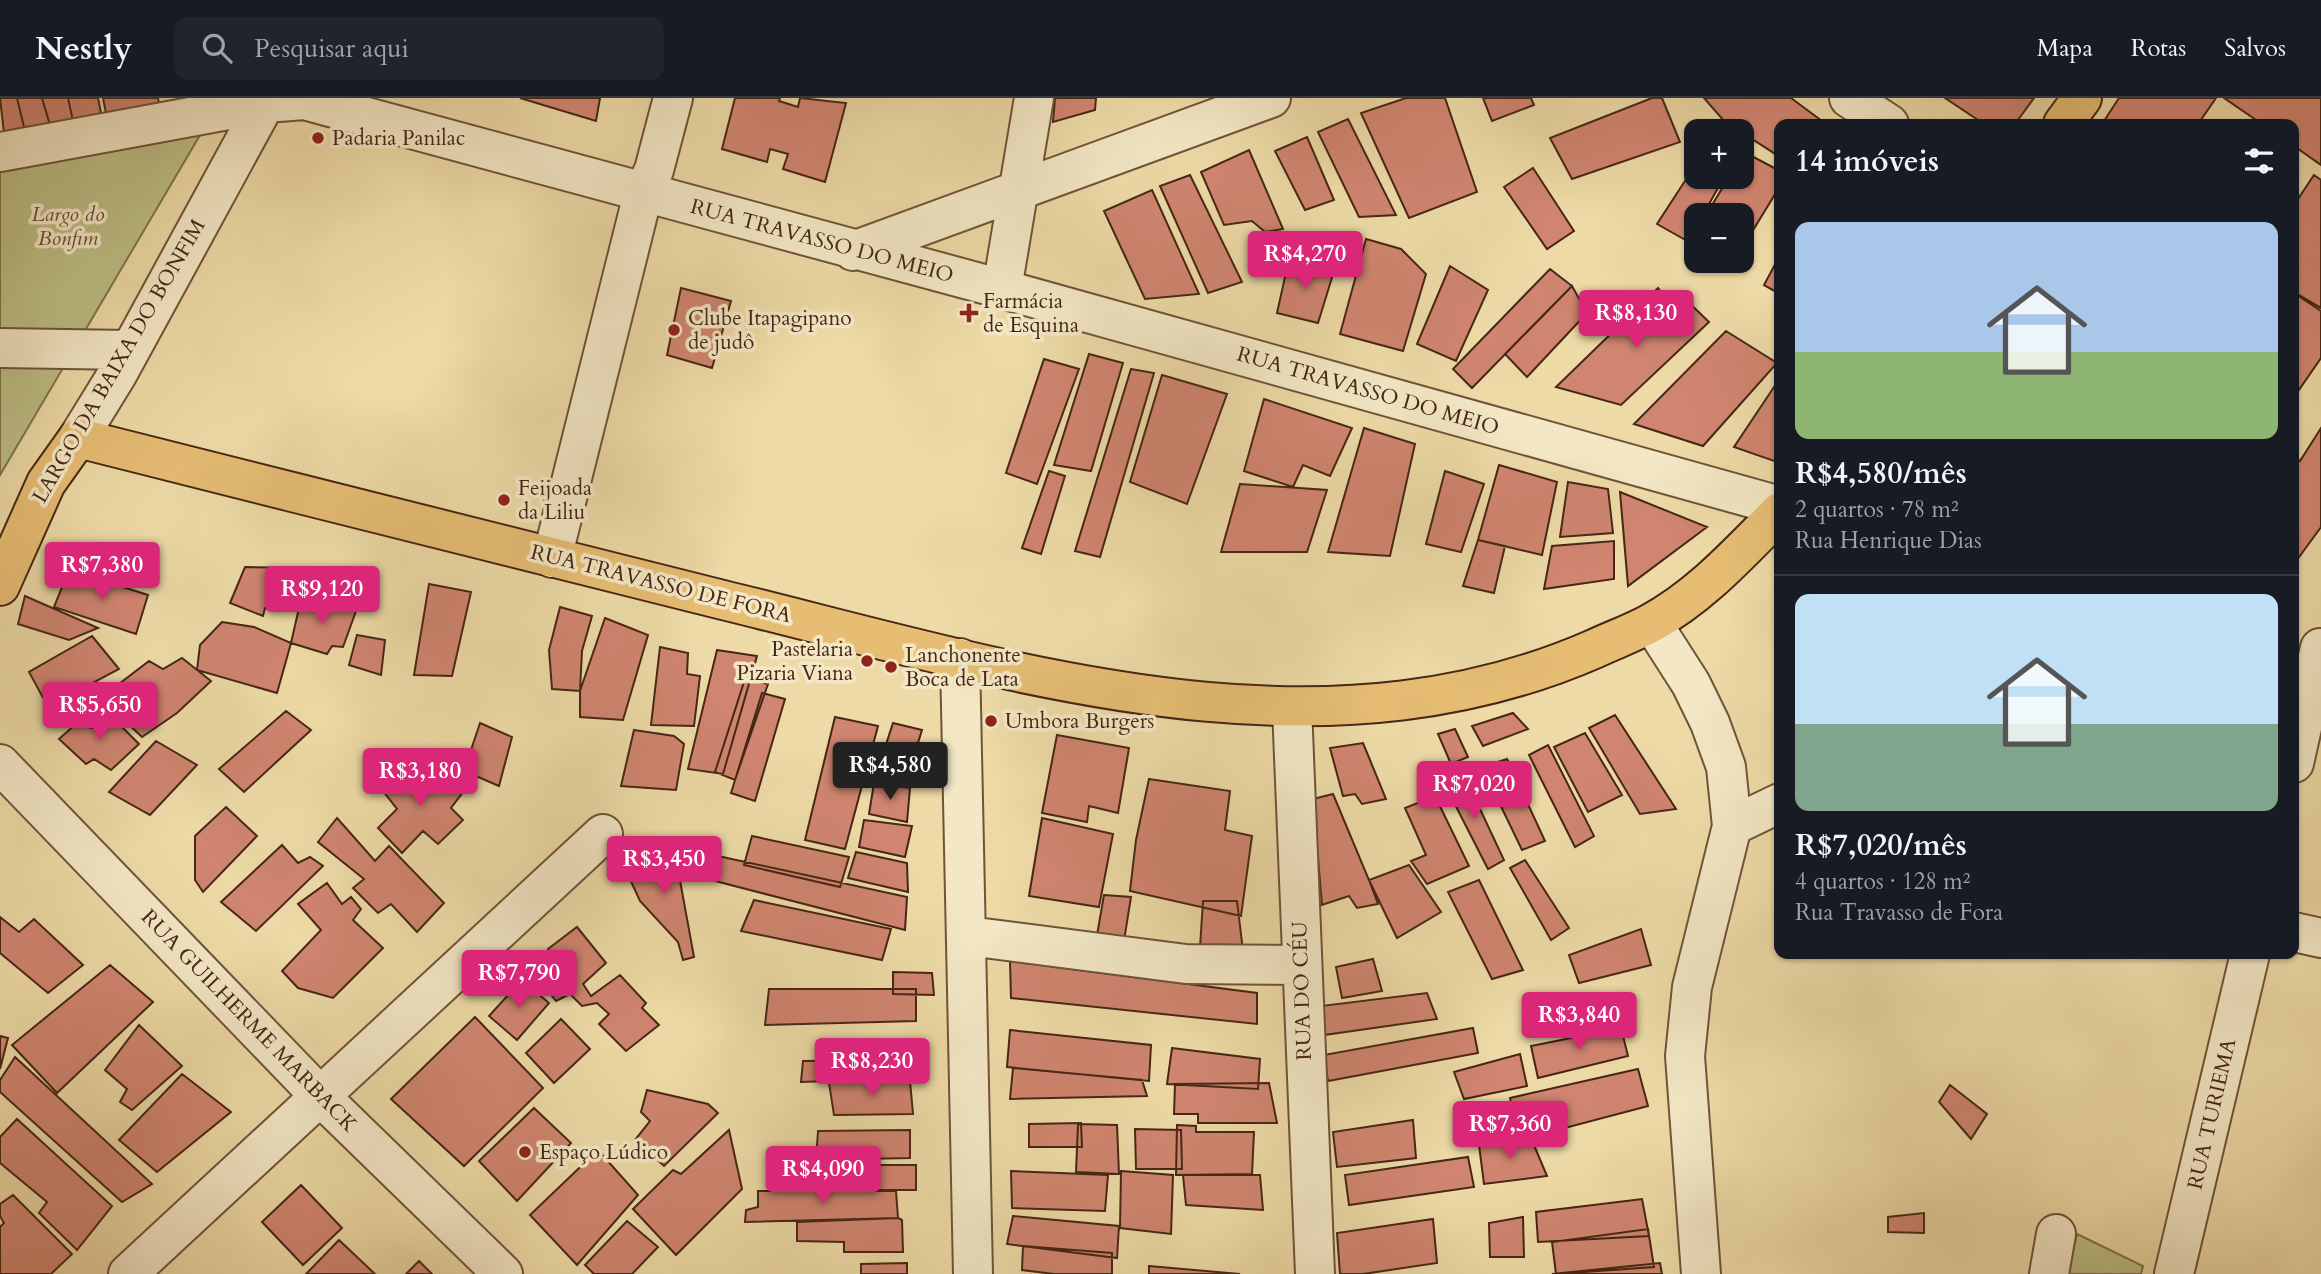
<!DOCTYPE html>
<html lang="pt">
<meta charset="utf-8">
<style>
:root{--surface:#171b24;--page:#20242c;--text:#f1f3f6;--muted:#9ea1a6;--line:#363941;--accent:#db2777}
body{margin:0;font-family:Cardo,serif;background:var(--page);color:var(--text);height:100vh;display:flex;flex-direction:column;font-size:26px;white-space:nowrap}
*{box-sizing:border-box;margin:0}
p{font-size:23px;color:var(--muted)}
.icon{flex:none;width:38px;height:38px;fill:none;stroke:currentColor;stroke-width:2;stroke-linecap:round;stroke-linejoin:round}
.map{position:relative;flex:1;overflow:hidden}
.drawer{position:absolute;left:1774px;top:21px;width:525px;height:840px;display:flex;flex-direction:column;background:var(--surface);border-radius:14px;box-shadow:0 2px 5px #0004}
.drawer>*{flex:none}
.controls{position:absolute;left:1684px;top:21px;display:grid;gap:14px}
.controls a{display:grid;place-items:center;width:70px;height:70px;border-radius:14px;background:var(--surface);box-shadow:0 2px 5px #0004;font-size:35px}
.price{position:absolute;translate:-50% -60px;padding:0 16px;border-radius:7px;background:var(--accent);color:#fff;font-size:23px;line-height:46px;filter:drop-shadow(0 2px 4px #0008)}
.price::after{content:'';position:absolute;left:50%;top:42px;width:21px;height:16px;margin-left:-10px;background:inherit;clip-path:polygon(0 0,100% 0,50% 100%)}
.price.active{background:#222;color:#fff}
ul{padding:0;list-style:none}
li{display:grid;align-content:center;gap:14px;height:371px;padding:0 21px}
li+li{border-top:2px solid var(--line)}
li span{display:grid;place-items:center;height:217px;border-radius:14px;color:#555}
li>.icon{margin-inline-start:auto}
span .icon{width:126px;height:126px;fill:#fffc;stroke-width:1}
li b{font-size:30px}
h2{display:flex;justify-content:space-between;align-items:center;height:84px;padding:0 21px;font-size:30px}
header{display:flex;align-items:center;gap:42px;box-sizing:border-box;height:98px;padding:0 35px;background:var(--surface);border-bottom:2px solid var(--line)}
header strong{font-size:33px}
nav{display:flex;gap:38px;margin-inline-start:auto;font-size:24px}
.search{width:490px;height:63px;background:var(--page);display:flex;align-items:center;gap:18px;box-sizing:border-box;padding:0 24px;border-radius:14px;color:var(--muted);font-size:26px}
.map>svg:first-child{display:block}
.green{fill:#bcbe84;stroke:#81724c;stroke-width:2}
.building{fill:#d08570;stroke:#462615;stroke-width:2}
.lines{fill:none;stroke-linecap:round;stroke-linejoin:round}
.minor-casing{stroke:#705339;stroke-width:42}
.major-casing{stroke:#462615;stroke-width:42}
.minor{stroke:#f3e7c5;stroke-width:38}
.major{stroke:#e6bd73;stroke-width:38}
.poi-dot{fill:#8f2418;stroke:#f3e7c5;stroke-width:2.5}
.labels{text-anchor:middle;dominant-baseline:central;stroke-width:7;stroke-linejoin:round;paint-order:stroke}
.poi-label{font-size:21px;fill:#462615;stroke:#f3e7c5;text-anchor:start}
.park-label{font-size:21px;font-style:italic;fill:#644c31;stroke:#f3e7c5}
.street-label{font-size:21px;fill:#462615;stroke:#f3e7c5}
</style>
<header>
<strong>Nestly</strong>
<div class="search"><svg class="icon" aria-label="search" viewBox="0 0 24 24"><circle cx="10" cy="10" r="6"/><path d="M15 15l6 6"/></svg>Pesquisar aqui</div>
<nav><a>Mapa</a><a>Rotas</a><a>Salvos</a></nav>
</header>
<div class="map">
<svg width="2321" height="1176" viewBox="0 0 2321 1176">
<rect width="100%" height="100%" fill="#eddaa6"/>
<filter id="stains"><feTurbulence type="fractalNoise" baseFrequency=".00286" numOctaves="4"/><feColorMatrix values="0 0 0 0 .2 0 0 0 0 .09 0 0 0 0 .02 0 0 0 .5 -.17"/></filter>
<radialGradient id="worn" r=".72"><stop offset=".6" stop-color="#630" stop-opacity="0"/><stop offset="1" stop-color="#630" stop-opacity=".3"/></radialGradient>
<path class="green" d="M203,32L0,377V71Z
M2077,1136L2143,1168L2141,1176H2068Z"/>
<path class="building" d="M0,0H17L24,29L4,35Z
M17,0H42L50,27L24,29Z
M42,0H68L73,23L50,27Z
M68,0H98L101,15L73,23Z
M103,0H158L159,6L106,15Z
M520,0H600L596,23Z
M735,0H780L779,3L798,9L800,0L846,5L825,84L783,71L788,56L770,51L767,64L722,51Z
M1055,0H1096L1095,12L1053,24Z
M1406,0H1445L1477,94L1409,120L1361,15Z
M1483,0H1531L1534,7L1492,23Z
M1652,0H1662L1680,44L1572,81L1550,40Z
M1704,0H1791L1826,26H1780V59L1724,23Z
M1945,0H2034L2015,26H1984Z
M2119,0H2216L2198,26H2102Z
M2224,0H2321V67L2294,48V26H2262Z
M1348,21L1396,117L1359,119L1318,34Z
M1307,39L1334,102L1305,112L1275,53Z
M1249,52L1283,131L1265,134L1252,123L1224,127L1201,74Z
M1744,54L1780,73V88L1741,152V117H1706L1729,79H1741Z
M1696,66V79H1724L1703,117H1696V132L1689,144L1657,126Z
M1533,70L1574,133L1547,151L1504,89Z
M1190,77L1242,184L1208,195L1160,88Z
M2314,77L2321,82V210L2294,194V107Z
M1152,92L1199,196L1145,201L1104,113Z
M1366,141L1401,151L1426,176L1403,253L1340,236Z
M1780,157V196L1764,187Z
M1289,161L1334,173L1318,225L1277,215Z
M1450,168L1488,192L1456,263L1417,246Z
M1550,171L1572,188L1472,290L1453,271Z
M1572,188L1587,215L1527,279L1505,256Z
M681,190L731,203L712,270L667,257Z
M1658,190L1669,207L1682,198L1709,224L1621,307L1556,289Z
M2294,195L2321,213V260L2294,299Z
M1726,233L1777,265L1703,348L1634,326Z
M1089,256L1123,265L1091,373L1054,367Z
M1044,261L1079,271L1037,386L1006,375Z
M1131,271L1154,275L1100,459L1075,453Z
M1162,277L1227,296L1187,406L1130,384Z
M1780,280V365L1734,349Z
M1264,301L1352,330L1330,378L1303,367L1293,389L1244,373Z
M1364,330L1415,346L1390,458L1328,454Z
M2321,330V429L2294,466V359L2300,363Z
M1499,367L1557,384L1542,457L1478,442Z
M1049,373L1065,378L1041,456L1022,450Z
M1445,373L1484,386L1461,454L1426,446Z
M1568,384L1608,391L1613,435L1560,439Z
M1240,386L1327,392L1307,454H1221Z
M1620,394L1707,429L1628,488Z
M1478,442L1505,448L1494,495L1463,488Z
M1614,443V481L1544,491L1552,448Z
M245,469L302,470L291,513L265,510L263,518L230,505Z
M69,472L148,497L136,536L54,509Z
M429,486L471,494L452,578L414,577Z
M25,498L98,530L69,542L18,526Z
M301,501L356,513L343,549L332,548L327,556L291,545Z
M560,509L592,518L582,553L580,593L552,591L549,552Z
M605,520L648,537L623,622L580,619V593Z
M222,524L254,529L291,545L277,595L197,572L200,547Z
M357,537L385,542L381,577L349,567Z
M92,538L119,571L48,609L29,574Z
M660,549L688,555L687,576L700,578L694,628L651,627Z
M717,552L757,558L723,676L688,671Z
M182,560L211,583L177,615L142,639L111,610L127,597L119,586L149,563L163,571Z
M745,581L768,586L735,682L715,674Z
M762,595L785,601L755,703L731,695Z
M286,613L311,632L244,694L219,671Z
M108,615L139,646L111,672L94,661L86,666L59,641L77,625L92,630Z
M1513,615L1528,631L1483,648L1472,628Z
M1615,617L1676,711L1640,716L1589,630Z
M835,619L878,628L845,751L805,742Z
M480,625L512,639L499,688L464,673Z
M893,625L922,632L908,677L878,671Z
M1455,631L1468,659L1451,666L1438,636Z
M634,632L674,638L684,646L676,692L621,688Z
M1585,635L1622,697L1588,714L1554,649Z
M1057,637L1129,650L1118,715L1089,708L1087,724L1042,715Z
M156,643L197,667L150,717L109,694Z
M1363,645L1386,701L1362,706L1355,696L1343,698L1330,650Z
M1548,647L1594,738L1575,749L1529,657Z
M1507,661L1545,743L1522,752L1482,669Z
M406,666L464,693L451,710L463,722L438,746L423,733L402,755L378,730L397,711L383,693Z
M1464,677L1504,762L1488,771L1444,685Z
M1149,681L1230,693L1225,732L1252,738L1241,818L1130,793L1136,742Z
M874,685L910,690L907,724L869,716Z
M1333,696L1369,782L1378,806L1357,810L1349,798L1322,807L1313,701Z
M1435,698L1469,768L1427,786L1411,763L1426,757L1405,710Z
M226,709L257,738L203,794L195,782V738Z
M337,720L375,763L389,748L444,805L417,834L391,806L378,815L353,790L364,781L318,744Z
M1042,720L1113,736L1099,809L1029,798Z
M864,722L912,728L905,759L859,749Z
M752,738L849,759L840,789L744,767Z
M282,747L298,765L310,759L323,768L256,833L221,804Z
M653,752L675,755L694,859L683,862L678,844L640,803L628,777Z
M695,753L907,799L905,832L688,776Z
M856,754L907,765L908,794L848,780Z
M1525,762L1569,830L1551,842L1510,770Z
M1409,767L1441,814L1397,840L1369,782Z
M1479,782L1523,872L1492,881L1448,794Z
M327,785L342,806L351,799L361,811L353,822L383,850L333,900L298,890L282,873L321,832L298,806Z
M1104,797L1131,799L1123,849L1096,843Z
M754,802L891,831L882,862L741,833Z
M1203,803H1237L1243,853L1200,849Z
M0,819L19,834L34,821L83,867L48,895L0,855Z
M577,829L606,865L583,886L591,898L620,877L646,905L642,910L659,927L626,953L599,926L609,916L597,905L582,908L570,896L556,903L538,881L556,864L548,851Z
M1641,831L1651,867L1579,885L1569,857Z
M1373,861L1382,893L1342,900L1336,869Z
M1010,863L1257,895V926L1011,900Z
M110,867L153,904L57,995L12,947Z
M893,874L932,875L934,897L893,896Z
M522,882L549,905L517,942L489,918Z
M769,891H916V923L765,927Z
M1427,895L1437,921L1324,937L1321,908Z
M475,919L543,990L464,1068L391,1001Z
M561,921L590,951L554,985L526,955Z
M139,927L182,968L132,1012L120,1004L127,991L105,972Z
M1473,930L1478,955L1328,983L1324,957Z
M1621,930L1628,958L1538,980L1531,948Z
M1010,932L1151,947L1149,983L1007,969Z
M0,938L8,940L0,971Z
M1172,950L1260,961L1258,991L1167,986Z
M1520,956L1527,988L1464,1001L1454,974Z
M15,959L152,1086L122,1104L0,994V982Z
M912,962V980L801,984L803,963Z
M1013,970L1142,982L1147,998L1010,1001Z
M1638,971L1648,1008L1519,1042L1510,1000Z
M182,976L231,1014L157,1074L119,1042Z
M910,983L913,1016L834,1017L829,985Z
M1269,985L1277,1025H1198V1016H1174L1175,986Z
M1950,987L1987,1016L1971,1041L1939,1004Z
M647,992L708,1006L718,1015L664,1068L635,1042L650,1023L641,1014Z
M534,1010L571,1045L517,1103L479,1063Z
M17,1021L112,1108L77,1152L39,1115L47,1104L0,1065V1039Z
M1413,1022L1416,1060L1337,1069L1333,1034Z
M1081,1025L1082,1049H1029V1026Z
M1078,1026L1117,1027L1119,1076L1076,1074Z
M1177,1027L1196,1028V1034H1254L1252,1076L1176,1077Z
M1135,1031L1181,1032L1182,1071H1136Z
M729,1032L742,1091L676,1157L633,1111L673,1072L681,1076Z
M910,1032V1060L862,1061V1055H841L840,1062H816L818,1033Z
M1531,1040L1547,1078L1484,1086L1479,1047Z
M598,1052L638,1097L577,1167L530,1117Z
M1468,1059L1474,1089L1349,1107L1345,1077Z
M866,1067H916V1092H866Z
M1011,1073L1108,1077L1105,1113L1012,1110Z
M1121,1073L1173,1077L1171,1136L1120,1130Z
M1183,1077H1260L1263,1112L1186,1107Z
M301,1087L342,1130L303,1167L262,1124Z
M758,1093H896L898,1120L745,1124L746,1112L758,1109Z
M13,1097L72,1156L51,1176H0V1129L4,1125L0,1118V1106Z
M1642,1101L1649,1138L1538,1144L1536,1114Z
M1924,1115V1135L1888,1134V1119Z
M1013,1118L1119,1128L1117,1160L1007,1146Z
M1523,1119L1524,1159H1490L1489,1125Z
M898,1120L902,1122L903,1154H844V1144L797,1143V1124Z
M1433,1121L1437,1165L1363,1176H1340L1337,1135Z
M627,1123L658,1149L632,1176H594L585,1167Z
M1648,1131L1654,1169L1556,1176L1552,1144Z
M339,1142L375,1176H306Z
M1023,1148L1112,1155V1176H1054L1022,1172Z
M419,1163L432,1176H406Z
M907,1165V1176H861V1166Z
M1660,1165L1662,1176H1552Z
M1149,1168L1240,1176H1149Z"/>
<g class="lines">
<g class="minor-casing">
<path id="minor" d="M1849,0L1889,26
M0,54L266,5L304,2L1002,191L1780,408
M853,153L1271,0
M1002,191L1034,0
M0,250L130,252
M78,340L118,275L268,0
M552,460L643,96L654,72L673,0
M1652,525L1691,586L1710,625L1726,669L1732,728L1692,889L1685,958L1701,1176
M960,560L973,1176
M1292,609L1315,1176
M2294,665L2320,550
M0,666L321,999L503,1176
M1732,728L1780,705
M2294,834L2321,840
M968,838L1186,866L1301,867
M128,1176L603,736
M2049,1176L2056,1136
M2174,1176L2250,856"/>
</g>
<g class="major-casing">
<path id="major" d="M2063,26L2082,0
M0,488L46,385L78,340C293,394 508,449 723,502C1005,571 1312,674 1594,551C1613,542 1633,535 1651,525C1701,498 1740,454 1780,414"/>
</g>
<use href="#minor" class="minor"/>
<use href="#major" class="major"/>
</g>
<g class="poi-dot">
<circle cx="318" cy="40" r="7"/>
<path d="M965.5 204.5h7v7h7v7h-7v7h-7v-7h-7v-7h7z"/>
<circle cx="674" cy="232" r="7"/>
<circle cx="504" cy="402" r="7"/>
<circle cx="867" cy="563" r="7"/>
<circle cx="891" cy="569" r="7"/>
<circle cx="991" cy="623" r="7"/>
<circle cx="525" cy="1054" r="7"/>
</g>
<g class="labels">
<g class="poi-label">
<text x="332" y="40">Padaria Panilac</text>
<text x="983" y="203">Farmácia<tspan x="983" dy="24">de Esquina</tspan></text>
<text x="688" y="220">Clube Itapagipano<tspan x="688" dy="24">de judô</tspan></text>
<text x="518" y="390">Feijoada<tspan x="518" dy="24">da Liliu</tspan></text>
<text x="853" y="551" text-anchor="end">Pastelaria<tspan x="853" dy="24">Pizaria Viana</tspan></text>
<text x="905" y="557">Lanchonente<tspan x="905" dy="24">Boca de Lata</tspan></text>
<text x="1005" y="623">Umbora Burgers</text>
<text x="539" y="1054">Espaço Lúdico</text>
</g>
<g class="park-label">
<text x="68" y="116">Largo do<tspan x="68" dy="24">Bonfim</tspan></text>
</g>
<g class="street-label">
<text transform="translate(822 143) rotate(15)">RUA TRAVASSO DO MEIO</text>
<text transform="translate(119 263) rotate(-60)">LARGO DA BAIXA DO BONFIM</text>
<text transform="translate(1368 293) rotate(16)">RUA TRAVASSO DO MEIO</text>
<text transform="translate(661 486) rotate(14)">RUA TRAVASSO DE FORA</text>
<text transform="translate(1302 893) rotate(-92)">RUA DO CÉU</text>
<text transform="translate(249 923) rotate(46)">RUA GUILHERME MARBACK</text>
<text transform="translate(2212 1016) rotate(-77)">RUA TURIEMA</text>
</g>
</g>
<rect width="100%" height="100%" filter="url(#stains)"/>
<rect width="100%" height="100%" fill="url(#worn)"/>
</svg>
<div class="controls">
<a>+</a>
<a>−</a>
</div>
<b class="price" style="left:1305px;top:193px">R$4,270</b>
<b class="price" style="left:1636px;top:252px">R$8,130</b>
<b class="price" style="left:102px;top:504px">R$7,380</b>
<b class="price" style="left:322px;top:528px">R$9,120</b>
<b class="price" style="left:100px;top:644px">R$5,650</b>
<b class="price active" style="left:890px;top:704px">R$4,580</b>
<b class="price" style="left:420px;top:710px">R$3,180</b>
<b class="price" style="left:1474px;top:723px">R$7,020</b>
<b class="price" style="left:664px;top:798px">R$3,450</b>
<b class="price" style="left:519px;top:912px">R$7,790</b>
<b class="price" style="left:1579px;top:954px">R$3,840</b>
<b class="price" style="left:872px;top:1000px">R$8,230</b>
<b class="price" style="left:1510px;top:1063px">R$7,360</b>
<b class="price" style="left:823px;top:1108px">R$4,090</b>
<section class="drawer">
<h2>14 imóveis<svg class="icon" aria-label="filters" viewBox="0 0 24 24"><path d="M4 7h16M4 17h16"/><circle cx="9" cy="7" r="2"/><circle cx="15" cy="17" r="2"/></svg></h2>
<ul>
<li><span style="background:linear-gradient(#a9c7e8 60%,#8fb573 0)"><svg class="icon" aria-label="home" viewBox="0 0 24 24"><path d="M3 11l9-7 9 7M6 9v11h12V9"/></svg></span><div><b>R$4,580/mês</b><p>2 quartos · 78 m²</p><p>Rua Henrique Dias</p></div></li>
<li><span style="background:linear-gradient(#bfe0f5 60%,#7fa58c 0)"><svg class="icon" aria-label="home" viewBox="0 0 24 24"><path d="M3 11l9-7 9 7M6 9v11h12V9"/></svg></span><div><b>R$7,020/mês</b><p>4 quartos · 128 m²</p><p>Rua Travasso de Fora</p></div></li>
</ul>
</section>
</div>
